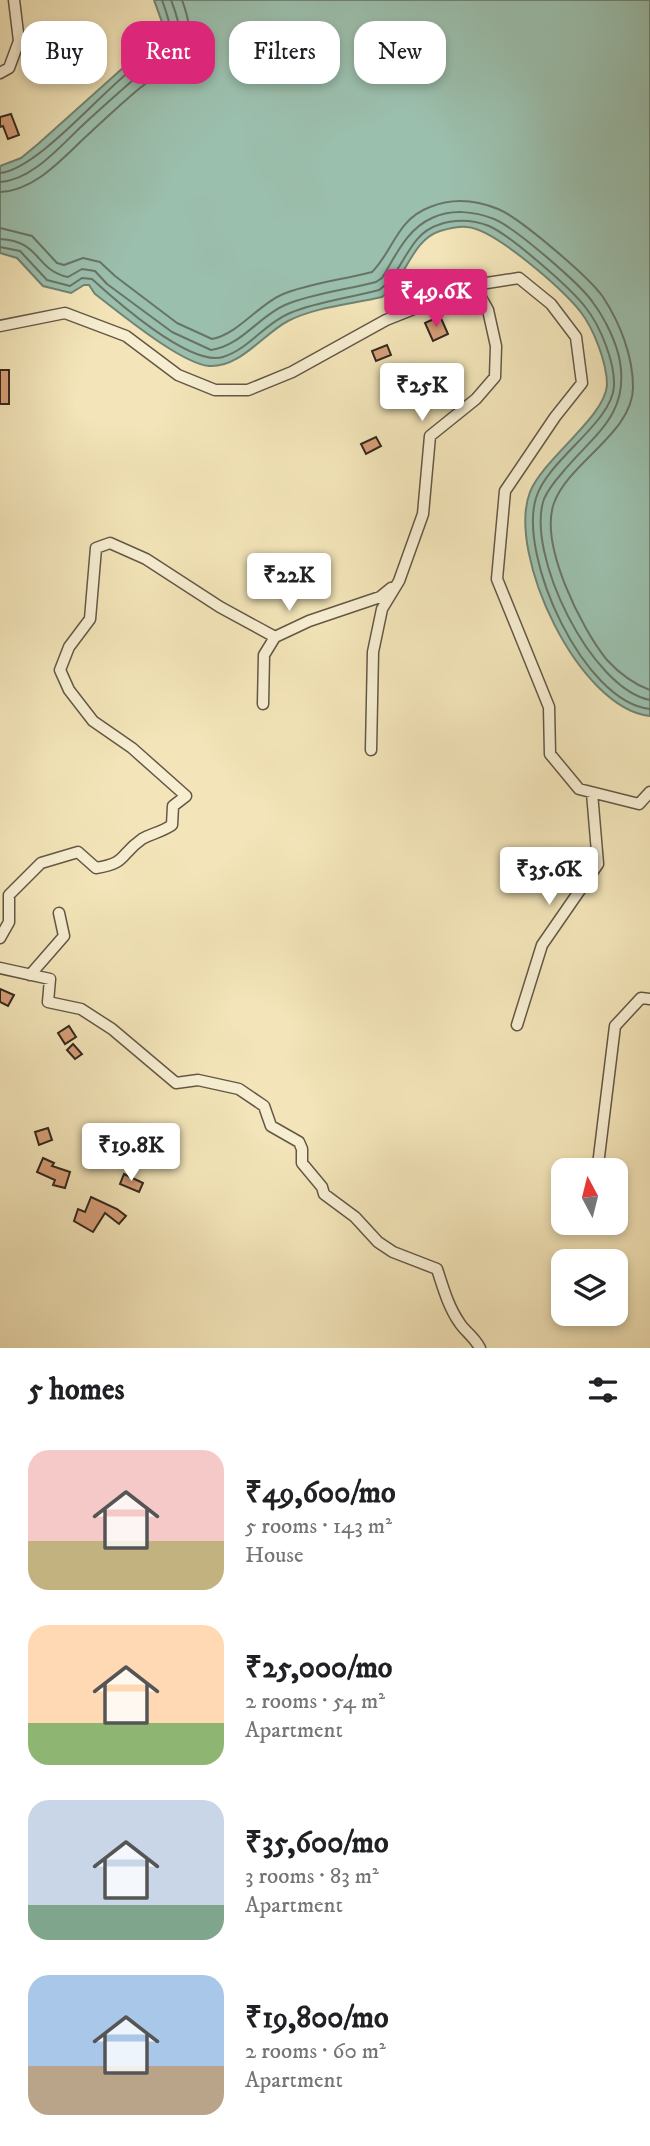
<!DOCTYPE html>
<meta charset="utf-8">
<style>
:root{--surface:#fff;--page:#f2f2f2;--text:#202124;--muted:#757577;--accent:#db2777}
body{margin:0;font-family:"IM FELL DW Pica",serif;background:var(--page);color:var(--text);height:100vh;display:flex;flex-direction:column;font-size:26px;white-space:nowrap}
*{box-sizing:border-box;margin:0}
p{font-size:23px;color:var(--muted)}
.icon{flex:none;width:38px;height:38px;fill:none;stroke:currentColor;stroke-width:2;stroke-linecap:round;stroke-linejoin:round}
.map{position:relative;height:1348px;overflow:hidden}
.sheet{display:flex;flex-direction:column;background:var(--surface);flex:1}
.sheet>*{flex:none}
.top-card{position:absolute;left:21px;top:21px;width:609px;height:63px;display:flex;gap:14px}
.needle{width:46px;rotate:353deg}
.controls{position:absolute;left:551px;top:1158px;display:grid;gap:14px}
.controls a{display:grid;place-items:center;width:77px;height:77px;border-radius:14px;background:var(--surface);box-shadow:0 4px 10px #0003;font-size:35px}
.price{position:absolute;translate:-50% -60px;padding:0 16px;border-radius:7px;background:#fff;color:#222;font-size:23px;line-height:46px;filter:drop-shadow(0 2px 4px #0008)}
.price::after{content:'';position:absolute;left:50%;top:42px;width:21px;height:16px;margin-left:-10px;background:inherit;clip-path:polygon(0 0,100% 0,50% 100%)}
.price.current{background:var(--accent);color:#fff}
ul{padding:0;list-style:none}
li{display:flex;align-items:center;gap:21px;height:175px;padding:0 28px}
li span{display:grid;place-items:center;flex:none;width:196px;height:140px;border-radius:21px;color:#555}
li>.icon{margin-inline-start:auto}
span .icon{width:84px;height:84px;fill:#fffc;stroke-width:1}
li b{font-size:30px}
h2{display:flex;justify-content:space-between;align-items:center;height:84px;padding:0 28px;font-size:30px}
.tag{padding:0 24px;border-radius:21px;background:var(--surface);box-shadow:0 4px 10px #0003;font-size:24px;line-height:63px}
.tag.current{background:var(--accent);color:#fff}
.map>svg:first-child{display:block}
.water{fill:#9bbfad;stroke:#718374;stroke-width:2}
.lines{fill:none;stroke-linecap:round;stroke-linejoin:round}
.shore{stroke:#677466;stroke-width:2}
.building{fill:#d79f78;stroke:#33291f;stroke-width:2}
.street-casing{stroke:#635846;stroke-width:13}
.street{stroke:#f7eed2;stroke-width:10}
</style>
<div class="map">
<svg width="650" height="1348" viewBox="0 0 650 1348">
<rect width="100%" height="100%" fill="#f3e5b9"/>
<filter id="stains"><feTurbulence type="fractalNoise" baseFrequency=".00286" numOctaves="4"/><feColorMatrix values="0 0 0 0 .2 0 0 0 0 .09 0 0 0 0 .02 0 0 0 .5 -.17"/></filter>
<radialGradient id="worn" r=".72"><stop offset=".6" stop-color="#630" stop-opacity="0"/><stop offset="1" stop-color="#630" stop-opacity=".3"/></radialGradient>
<path class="water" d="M154,0H650V716C579,709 506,554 530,492C544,458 605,417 607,385C607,363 594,329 580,311C562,289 495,229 467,227C460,226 447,229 440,231C411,240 406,280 382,297C352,304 315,307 288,321C263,334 240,368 209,366C180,363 120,313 95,294L89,285H84L71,293L43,286L17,258L0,253V166L21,158L38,144L125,66L158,45L163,33V25Z"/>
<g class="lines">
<path class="shore" d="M0,173C37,169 99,95 130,71C140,63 159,57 166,46C175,32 167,15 162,0
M0,182C33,180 61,145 84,124C100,109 116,95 133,80C145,69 168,63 175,47C183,31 177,16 171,0
M0,192C37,191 66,154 92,131C107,117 123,102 140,88C153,77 173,71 182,57C194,38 189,19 182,0
M0,228L32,236L57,263L64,265L83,258L100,262L115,276L177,323L212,339C238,334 257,306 281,295C309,283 342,280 372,272C394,250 396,220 430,207C452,198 476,200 498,209C520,218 589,277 603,297C620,323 633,356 633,387C633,433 569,462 554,503C539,544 581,628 607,660C619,673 633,684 650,690
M0,239C41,241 35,270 68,277L82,269L95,271L107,284L172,332L211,350C241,346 259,316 285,305C314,293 346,290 376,282L382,278C396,255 407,229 432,218C451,209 474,211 494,219C514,227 582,285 594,304C605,319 617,343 620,362C629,416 593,435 562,473C555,481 548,490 544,499C525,553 591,689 650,700
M0,247L20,251L47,280L70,286L82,278L92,279C115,300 190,367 223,357C249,349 265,323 290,313C318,301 350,298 379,290C404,273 407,235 438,225C455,219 473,220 489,226C510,235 572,289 586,308C601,327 615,363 614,386C612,423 548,459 536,498C518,556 583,702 650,709"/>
</g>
<path class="building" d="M11,114L19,135L8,139L3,126L0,127V117Z
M440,316L448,334L433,341L425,323Z
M387,345L391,355L376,361L372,351Z
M0,370H9V404H0Z
M376,437L381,446L366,454L361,444Z
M0,989L14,995L8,1006L0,1002Z
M69,1026L76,1037L65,1044L58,1033Z
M73,1044L82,1054L75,1059L67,1050Z
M48,1128L52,1140L39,1145L35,1132Z
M43,1158L54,1163L52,1166L70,1172L65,1188L53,1185L55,1180L37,1172Z
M124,1174L143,1183L139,1192L120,1184Z
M91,1197L117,1209L126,1216L119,1224L105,1213L93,1232L74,1221L78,1209L85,1212Z"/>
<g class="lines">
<g class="street-casing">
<path id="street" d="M0,73L9,68L19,41L14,0
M0,326L65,313L126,336L178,375L215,390H248L292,372L386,320L474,285L519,278L551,304L576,337L582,383L555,417L505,491L497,579L549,707L550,754L579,789L639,804L650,792
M263,704L264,655L275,637L309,621L380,597L391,588
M371,750L373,652L382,609L399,581L423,514L430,436L476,399L495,377L496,346L488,310L474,285
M0,938L9,922V895L41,863L78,852L96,868C128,863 119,855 142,839C150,834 162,832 172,825L173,806L186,796L132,748L93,721L69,690L60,670L69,647L90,619L96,548L110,543L146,559L220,607L275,637
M0,968L50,979L48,1002L81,1009L112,1029L176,1083L198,1080L239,1089L264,1106L271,1126L299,1142L302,1149V1163L322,1187L324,1194L355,1217L378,1242L393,1252L437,1269C443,1287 448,1306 459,1322C465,1332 473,1335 480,1348
M30,975L64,936L59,913
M517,1025L542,945L598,864L592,793
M598,1165L615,1026L641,998L650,999"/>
</g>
<use href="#street" class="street"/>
</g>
<rect width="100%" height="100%" filter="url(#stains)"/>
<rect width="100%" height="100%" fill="url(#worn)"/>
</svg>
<div class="controls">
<a><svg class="needle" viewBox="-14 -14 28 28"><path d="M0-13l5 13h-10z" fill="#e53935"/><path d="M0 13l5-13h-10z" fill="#757577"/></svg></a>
<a><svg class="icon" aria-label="layers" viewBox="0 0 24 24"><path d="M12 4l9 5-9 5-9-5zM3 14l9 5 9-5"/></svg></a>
</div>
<b class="price current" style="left:436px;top:329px">₹49.6K</b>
<b class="price" style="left:422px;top:423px">₹25K</b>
<b class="price" style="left:289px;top:613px">₹22K</b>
<b class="price" style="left:549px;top:907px">₹35.6K</b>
<b class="price" style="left:131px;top:1183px">₹19.8K</b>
<div class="top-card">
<a class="tag">Buy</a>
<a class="tag current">Rent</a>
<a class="tag">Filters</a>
<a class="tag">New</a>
</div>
</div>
<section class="sheet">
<h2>5 homes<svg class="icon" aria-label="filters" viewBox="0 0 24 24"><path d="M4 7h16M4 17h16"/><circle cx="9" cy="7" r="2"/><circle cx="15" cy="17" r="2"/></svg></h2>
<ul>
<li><span style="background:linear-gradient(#f6c9c9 65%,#c2b280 0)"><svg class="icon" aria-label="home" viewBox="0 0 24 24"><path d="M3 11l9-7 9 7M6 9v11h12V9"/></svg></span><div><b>₹49,600/mo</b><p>5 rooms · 143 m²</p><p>House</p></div></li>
<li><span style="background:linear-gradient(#ffd9b3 70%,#8fb573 0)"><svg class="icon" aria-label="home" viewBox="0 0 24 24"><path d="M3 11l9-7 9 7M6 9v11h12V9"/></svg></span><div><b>₹25,000/mo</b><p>2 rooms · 54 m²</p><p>Apartment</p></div></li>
<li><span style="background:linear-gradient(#c9d6e8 75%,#7fa58c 0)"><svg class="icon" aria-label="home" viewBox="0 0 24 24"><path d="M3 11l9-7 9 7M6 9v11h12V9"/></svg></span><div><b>₹35,600/mo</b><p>3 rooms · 83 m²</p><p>Apartment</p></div></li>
<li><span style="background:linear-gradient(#a9c7e8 65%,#b9a48a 0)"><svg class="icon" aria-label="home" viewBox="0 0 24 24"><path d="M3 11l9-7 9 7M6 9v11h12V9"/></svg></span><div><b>₹19,800/mo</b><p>2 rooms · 60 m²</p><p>Apartment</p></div></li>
</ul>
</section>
